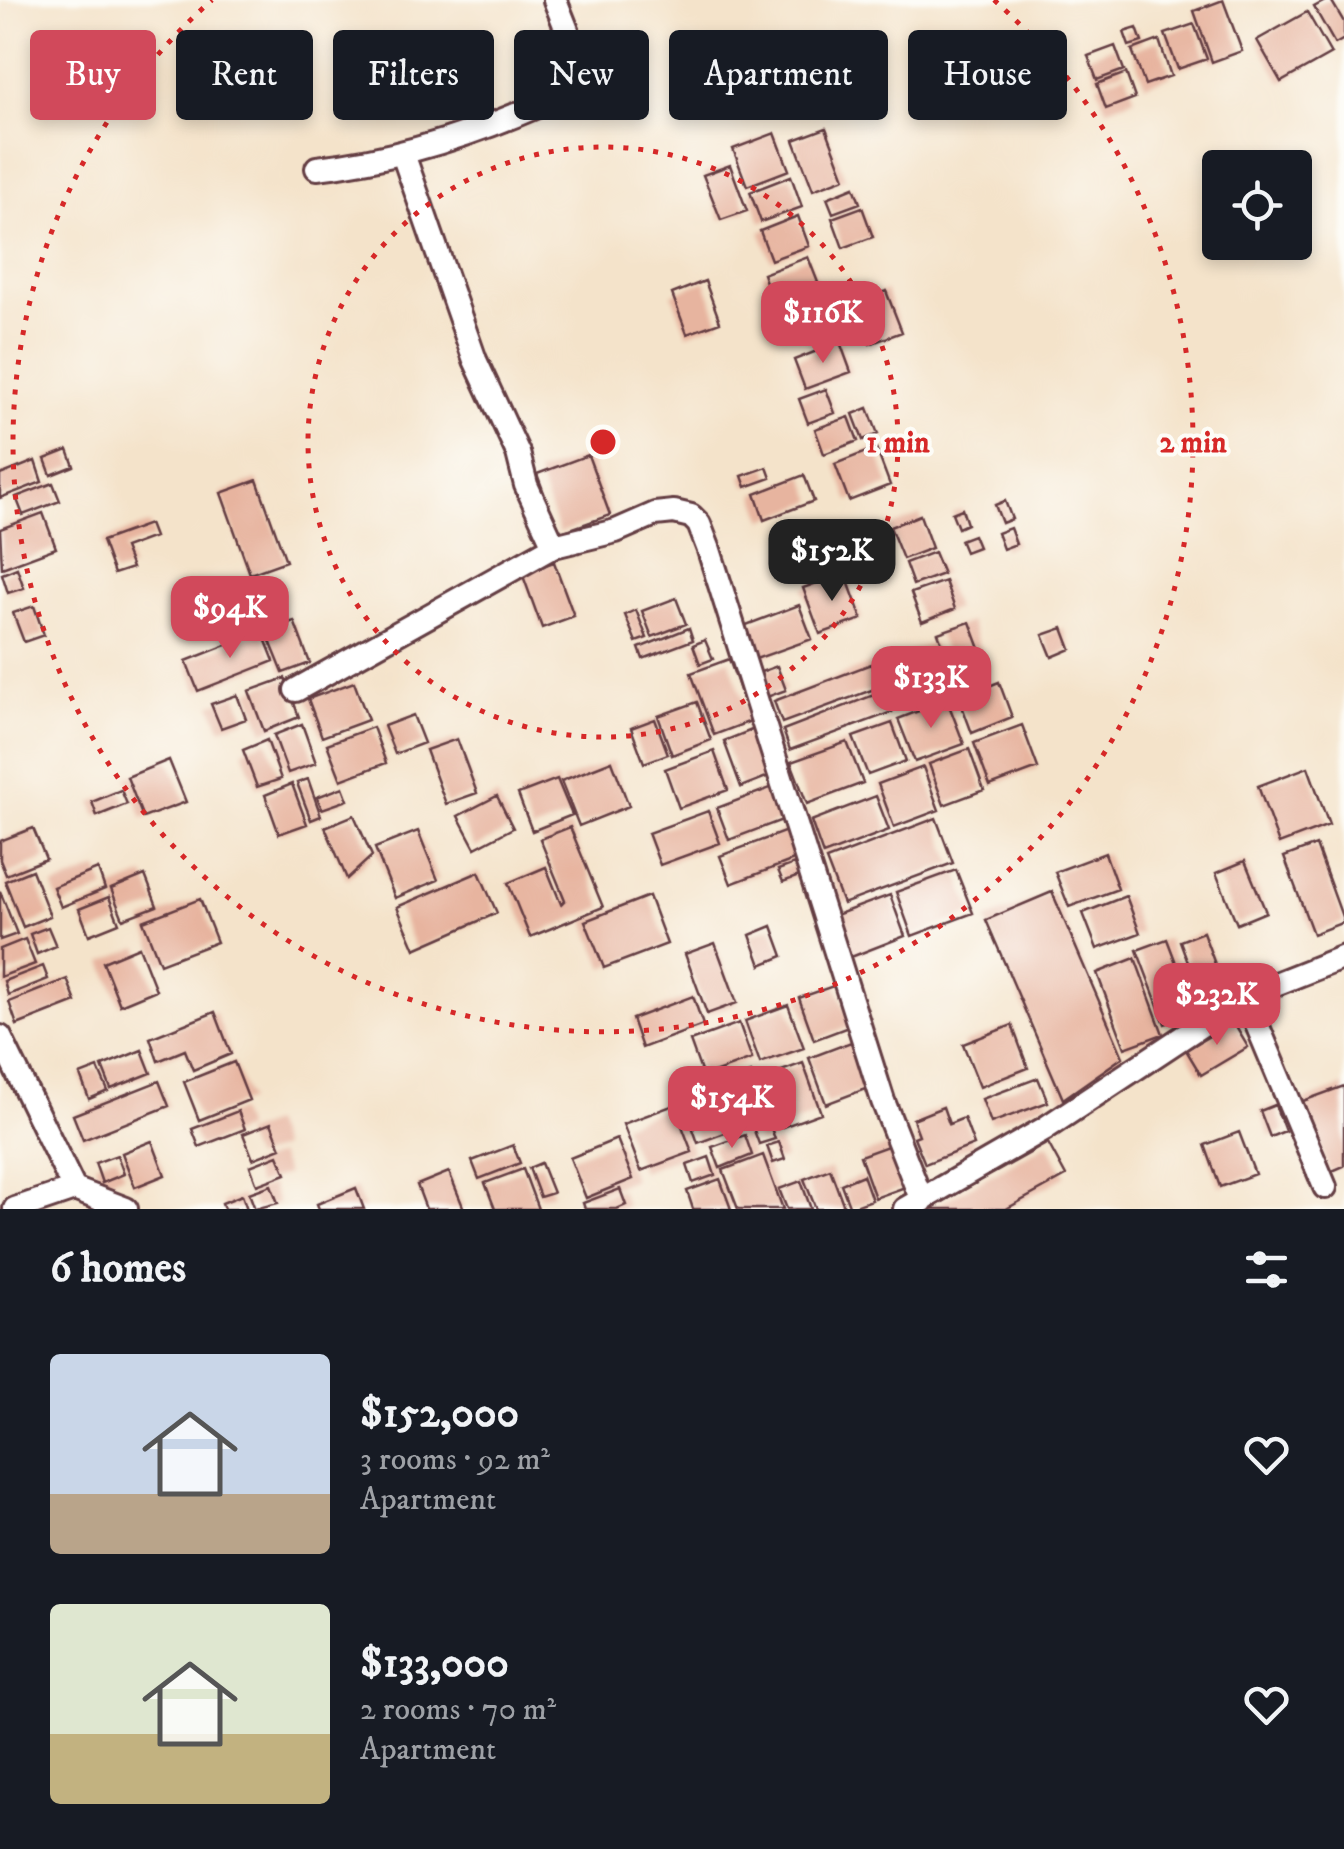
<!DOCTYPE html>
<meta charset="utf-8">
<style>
:root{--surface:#171b24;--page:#242831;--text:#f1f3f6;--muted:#9ea1a6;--accent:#d1495b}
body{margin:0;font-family:"IM FELL DW Pica",serif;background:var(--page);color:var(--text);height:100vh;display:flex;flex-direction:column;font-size:38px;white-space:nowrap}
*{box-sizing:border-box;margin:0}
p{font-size:32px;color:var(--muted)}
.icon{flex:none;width:55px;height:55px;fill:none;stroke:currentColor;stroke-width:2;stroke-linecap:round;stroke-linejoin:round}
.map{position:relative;height:1209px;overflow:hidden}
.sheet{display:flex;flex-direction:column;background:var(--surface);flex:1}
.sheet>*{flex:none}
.guide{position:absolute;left:30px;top:30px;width:1285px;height:90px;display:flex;gap:20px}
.buttons{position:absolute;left:1202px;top:150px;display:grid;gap:20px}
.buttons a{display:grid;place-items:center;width:110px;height:110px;border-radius:10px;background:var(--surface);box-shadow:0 5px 15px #0003;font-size:50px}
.price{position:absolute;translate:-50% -85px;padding:0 22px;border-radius:20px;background:var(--accent);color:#fff;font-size:32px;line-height:65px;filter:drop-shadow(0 2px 5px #0008)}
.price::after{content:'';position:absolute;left:50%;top:60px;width:30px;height:22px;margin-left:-15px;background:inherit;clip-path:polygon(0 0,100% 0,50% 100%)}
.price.current{background:#222;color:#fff}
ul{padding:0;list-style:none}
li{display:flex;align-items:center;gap:30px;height:250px;padding:0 50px}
li span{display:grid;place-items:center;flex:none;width:280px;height:200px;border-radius:10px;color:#555}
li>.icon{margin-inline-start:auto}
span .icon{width:120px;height:120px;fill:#fffc;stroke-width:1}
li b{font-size:42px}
h2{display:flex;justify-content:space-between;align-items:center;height:120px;padding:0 50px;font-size:42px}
.tag{padding:0 35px;border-radius:10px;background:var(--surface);box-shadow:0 5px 15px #0003;font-size:35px;line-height:90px}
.tag.current{background:var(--accent);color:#fff}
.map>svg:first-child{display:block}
.building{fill:#e7b49f}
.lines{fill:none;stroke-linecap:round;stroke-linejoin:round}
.minor-casing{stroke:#643c43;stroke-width:28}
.minor{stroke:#fff;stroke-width:22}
.ring{fill:none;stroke:#d62828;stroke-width:5;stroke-dasharray:5 10}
.centre{fill:#d62828;stroke:#fdfcf7;stroke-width:5}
.ring-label{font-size:30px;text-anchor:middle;font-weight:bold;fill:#d62828;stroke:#fdfcf7;stroke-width:8;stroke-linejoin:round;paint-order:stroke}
</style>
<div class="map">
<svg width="1344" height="1209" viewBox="0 0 1344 1209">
<rect width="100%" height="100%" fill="#fdfcf7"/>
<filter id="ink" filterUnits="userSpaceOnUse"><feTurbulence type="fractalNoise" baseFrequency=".01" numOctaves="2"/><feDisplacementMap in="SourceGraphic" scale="20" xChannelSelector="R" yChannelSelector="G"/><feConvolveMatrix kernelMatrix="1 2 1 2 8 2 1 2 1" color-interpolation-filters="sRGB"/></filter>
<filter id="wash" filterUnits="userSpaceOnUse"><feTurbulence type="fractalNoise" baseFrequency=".0048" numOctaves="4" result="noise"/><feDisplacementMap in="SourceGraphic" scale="40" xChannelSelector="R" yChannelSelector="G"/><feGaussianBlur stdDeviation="2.25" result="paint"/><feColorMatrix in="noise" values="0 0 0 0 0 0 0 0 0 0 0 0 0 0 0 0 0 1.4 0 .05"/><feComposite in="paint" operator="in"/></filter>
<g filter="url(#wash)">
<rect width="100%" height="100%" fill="#f4e3ca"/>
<g id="blocks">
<path class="building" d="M1223,0L1242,51L1212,62L1194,11Z
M1327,0H1331L1344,22V39L1335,44L1314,7Z
M1307,12L1331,54L1281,82L1257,40Z
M1194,24L1207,59L1178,69L1165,34Z
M1137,28L1142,42L1129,46L1124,32Z
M1159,40L1171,76L1145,85L1132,50Z
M1115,46L1124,70L1097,80L1088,56Z
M1126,73L1135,98L1106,109L1097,84Z
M826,128L845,178L813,190L794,140Z
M775,133L789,170L747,186L733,149Z
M730,165L747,211L721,220L703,175Z
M791,176L802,207L761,222L750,192Z
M854,187L860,203L833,213L827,198Z
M862,207L873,237L843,248L832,218Z
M798,216L809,246L771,260L760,231Z
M808,257L824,298L778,316L763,274Z
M705,281L720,322L687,334L672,294Z
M886,291L902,332L870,344L855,302Z
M840,342L851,372L805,389L794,360Z
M826,389L835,413L808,423L799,399Z
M868,408L878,434L863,440L853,414Z
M849,417L858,441L824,454L815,429Z
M876,448L890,485L849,501L835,464Z
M68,450L74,466L51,475L45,459Z
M588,455L610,515L559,533L537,474Z
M35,461L42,482L0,498V475Z
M767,467L771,478L746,487L742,476Z
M804,475L814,501L764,520L755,494Z
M257,480L286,561L250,574L221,493Z
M53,483L60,501L23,515L16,497Z
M1005,501L1012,519L1002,523L995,505Z
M962,509L967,524L958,528L952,513Z
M43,513L56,548L2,568L0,529Z
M920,515L932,548L903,559L890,527Z
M149,524L154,537L124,548L132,568L114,574L102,541Z
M1010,528L1016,544L1003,549L997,533Z
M973,535L978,547L965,552L960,540Z
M934,552L943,574L913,585L905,563Z
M554,562L574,616L542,628L522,573Z
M17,568L24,588L8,593L2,574Z
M845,573L862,619L820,634L803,588Z
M945,581L955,609L922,622L911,593Z
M676,598L686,624L652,637L642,611Z
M799,605L812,639L753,660L741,627Z
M34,606L44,635L24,642L13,613Z
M636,610L647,638L636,642L625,615Z
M294,621L310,663L283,673L266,631Z
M970,622L988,670L957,682L938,633Z
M689,628L693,640L643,659L639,648Z
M1063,628L1071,649L1052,657L1043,635Z
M262,631L274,661L198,691L186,661Z
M705,640L713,659L700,664L693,645Z
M932,643L947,682L894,702L879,663Z
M729,659L751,721L714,735L691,673Z
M871,664L880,687L782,723L774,701Z
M777,666L786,690L767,697L758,673Z
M285,678L299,717L264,731L249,691Z
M354,682L368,720L322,737L308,699Z
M999,682L1012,717L972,733L959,698Z
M884,691L892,712L790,750L783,730Z
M237,695L246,719L221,728L211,704Z
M947,700L964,744L915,762L898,719Z
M697,702L711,740L672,755L658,716Z
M413,715L424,743L395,754L384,726Z
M655,719L668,754L644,763L631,728Z
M892,723L906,761L868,775L853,737Z
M302,724L316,763L288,773L274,735Z
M1022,725L1038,768L990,786L974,743Z
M373,727L386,763L341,780L327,744Z
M757,728L774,774L741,787L724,741Z
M457,739L477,793L446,804L426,750Z
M267,740L281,779L257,787L243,750Z
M847,742L863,783L807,804L791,762Z
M969,749L984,790L944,805L929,764Z
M714,751L728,790L679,808L665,769Z
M169,760L186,802L143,818L127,777Z
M612,761L629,806L579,826L561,781Z
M923,767L939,810L894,827L878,784Z
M1308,767L1329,825L1279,844L1258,786Z
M308,779L321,816L311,820L297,783Z
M557,779L572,815L532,831L518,794Z
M292,784L307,824L279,834L265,795Z
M343,787L348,800L322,809L317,797Z
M773,787L785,819L729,840L717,808Z
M121,790L127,804L97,816L92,802Z
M497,796L513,828L475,848L458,816Z
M876,796L889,830L823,855L811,821Z
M708,811L720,843L660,865L648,833Z
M354,815L372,856L347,879L325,827Z
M936,818L953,863L843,904L826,860Z
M570,827L603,907L530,937L508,883L546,867L561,904L565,900L540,839Z
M33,828L46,859L6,875L0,860V841Z
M789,830L799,858L731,884L720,856Z
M418,831L438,880L395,898L375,848Z
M1316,845L1344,922L1313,934L1284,857Z
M1105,853L1118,889L1069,907L1055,872Z
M1245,861L1266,912L1237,924L1216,873Z
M797,863L802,875L783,882L778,870Z
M98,869L105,889L61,907L53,887Z
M32,870L50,916L23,927L5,881Z
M956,870L973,913L912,936L896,892Z
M479,872L497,913L415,949L397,907Z
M145,875L157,906L123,919L111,889Z
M0,891L17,934L0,940Z
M1052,892L1123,1057L1063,1099L986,920Z
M890,895L905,936L851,957L836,915Z
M649,896L667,944L604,968L585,921Z
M1126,896L1140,933L1097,949L1083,913Z
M109,897L119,923L89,935L79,909Z
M200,899L217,942L160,964L143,921Z
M772,926L783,956L761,965L750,935Z
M48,927L56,946L37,954L30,934Z
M1203,932L1225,991L1202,1000L1180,941Z
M25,939L35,964L0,977V949Z
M1167,939L1195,1013L1165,1024L1137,950Z
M715,943L737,1003L707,1014L685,954Z
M139,947L156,990L120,1005L103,962Z
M1135,958L1163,1034L1125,1048L1097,973Z
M43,966L48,979L8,995L4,981Z
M67,979L76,1002L17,1025L9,1002Z
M836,985L851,1026L814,1040L799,998Z
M693,996L703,1025L642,1048L632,1019Z
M788,1005L804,1048L760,1063L745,1021Z
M215,1012L231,1054L193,1070L185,1050L158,1061L150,1038Z
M1233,1022L1248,1047L1201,1075L1186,1050Z
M739,1023L752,1059L703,1077L690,1041Z
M1012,1025L1028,1068L980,1087L963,1044Z
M851,1042L868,1088L826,1104L809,1058Z
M142,1050L151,1073L111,1089L102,1066Z
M234,1062L249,1100L199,1120L184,1082Z
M803,1063L821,1113L780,1128L762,1078Z
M98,1068L108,1091L89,1099L80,1075Z
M751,1073L775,1139L759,1144L735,1079Z
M1038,1078L1048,1102L991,1123L982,1099Z
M159,1081L169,1106L83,1140L73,1115Z
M725,1083L741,1127L698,1143L682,1098Z
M1344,1086V1166L1330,1172L1303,1101Z
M674,1105L692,1152L641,1171L623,1124Z
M1275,1105L1285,1131L1270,1137L1260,1111Z
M943,1107L949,1124L964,1118L974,1145L925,1164L914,1137L919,1135L913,1119Z
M238,1111L245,1129L199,1147L192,1129Z
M271,1123L281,1148L253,1159L243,1134Z
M1239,1132L1255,1174L1220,1187L1205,1145Z
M745,1135L752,1155L720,1168L712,1147Z
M617,1139L633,1179L586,1198L570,1158Z
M152,1141L165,1175L135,1187L122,1153Z
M779,1142L785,1159L773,1163L767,1146Z
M1048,1143L1066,1176L1006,1209H930Z
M893,1144L908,1186L875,1198L860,1156Z
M513,1145L520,1163L479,1179L472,1161Z
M117,1155L124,1174L102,1183L95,1163Z
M278,1155L286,1174L257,1185L250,1166Z
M763,1155L783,1209H738L723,1170Z
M709,1157L715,1175L693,1183L687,1165Z
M541,1163L553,1193L540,1197L529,1168Z
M523,1169L538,1209H495L485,1183Z
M830,1169L845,1209H816L804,1179Z
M449,1172L464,1209H426L417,1185Z
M863,1175L872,1200L850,1208L841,1184Z
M720,1179L731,1209H693L687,1191Z
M801,1181L811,1209H787L779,1189Z
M271,1185L278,1203L255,1209L249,1193Z
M356,1188L364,1209H319L317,1204Z
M620,1189L626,1205L617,1209H585L583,1203Z
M242,1195L247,1209H224L222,1203Z"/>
</g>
</g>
<g filter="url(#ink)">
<use href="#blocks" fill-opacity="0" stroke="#643c43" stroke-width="2.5"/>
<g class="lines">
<g class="minor-casing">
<path id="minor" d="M403,154L475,360L518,453L526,485L554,546
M317,168C407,158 494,128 576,88L583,71L555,0
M296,690L554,546L616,531L655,514L674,512L691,516L699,524L709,550L883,1101L922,1201
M1245,996L1325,1187
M0,1037L74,1189L126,1209
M15,1209L74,1189
M905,1209L1044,1129L1245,996L1344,957"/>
</g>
<use href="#minor" class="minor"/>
</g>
</g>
<g class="ring">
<circle cx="603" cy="442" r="295"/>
<path d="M994 0A590 590 0 1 1 212 0"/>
</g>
<circle cx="603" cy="442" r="15" class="centre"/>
<g class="ring-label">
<text x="898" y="452">1 min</text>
<text x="1193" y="452">2 min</text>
</g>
</svg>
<div class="buttons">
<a><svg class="icon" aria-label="locate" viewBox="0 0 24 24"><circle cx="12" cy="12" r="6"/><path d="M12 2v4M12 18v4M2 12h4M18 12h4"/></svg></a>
</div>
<b class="price" style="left:823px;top:366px">$116K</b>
<b class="price current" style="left:832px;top:604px">$152K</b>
<b class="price" style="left:230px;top:661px">$94K</b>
<b class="price" style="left:931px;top:731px">$133K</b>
<b class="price" style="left:1217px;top:1048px">$232K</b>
<b class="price" style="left:732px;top:1151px">$154K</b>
<div class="guide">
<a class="tag current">Buy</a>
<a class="tag">Rent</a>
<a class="tag">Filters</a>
<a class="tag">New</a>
<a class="tag">Apartment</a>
<a class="tag">House</a>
</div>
</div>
<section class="sheet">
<h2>6 homes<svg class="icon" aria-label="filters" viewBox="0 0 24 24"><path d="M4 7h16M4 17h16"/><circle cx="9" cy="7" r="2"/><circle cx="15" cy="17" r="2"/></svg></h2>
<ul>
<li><span style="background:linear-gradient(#c9d6e8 70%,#b9a48a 0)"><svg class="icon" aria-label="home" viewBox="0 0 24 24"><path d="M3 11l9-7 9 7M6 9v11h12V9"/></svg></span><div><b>$152,000</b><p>3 rooms · 92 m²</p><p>Apartment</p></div><svg class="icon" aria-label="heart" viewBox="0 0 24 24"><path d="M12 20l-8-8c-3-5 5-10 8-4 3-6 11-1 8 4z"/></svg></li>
<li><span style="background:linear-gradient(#dfe7d0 65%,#c2b280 0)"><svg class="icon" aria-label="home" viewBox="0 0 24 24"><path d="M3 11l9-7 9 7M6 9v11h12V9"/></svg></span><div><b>$133,000</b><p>2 rooms · 70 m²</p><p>Apartment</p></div><svg class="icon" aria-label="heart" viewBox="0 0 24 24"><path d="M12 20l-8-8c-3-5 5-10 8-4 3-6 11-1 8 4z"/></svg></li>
</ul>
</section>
